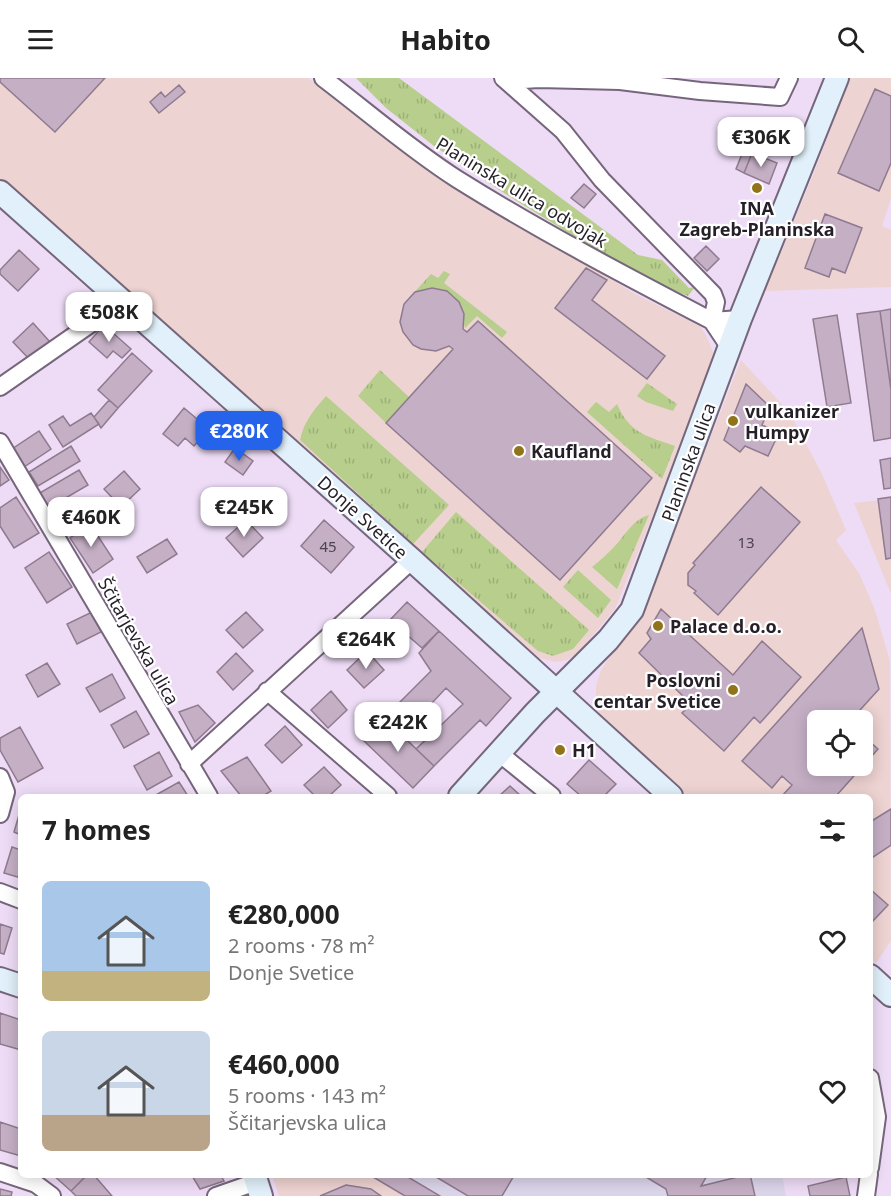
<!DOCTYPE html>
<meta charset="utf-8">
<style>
:root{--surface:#fff;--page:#f2f2f2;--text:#222;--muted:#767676;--accent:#2563eb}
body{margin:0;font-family:"Noto Sans",sans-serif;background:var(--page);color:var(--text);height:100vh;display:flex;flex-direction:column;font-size:22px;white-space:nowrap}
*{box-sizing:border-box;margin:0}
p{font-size:20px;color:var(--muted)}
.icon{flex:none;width:33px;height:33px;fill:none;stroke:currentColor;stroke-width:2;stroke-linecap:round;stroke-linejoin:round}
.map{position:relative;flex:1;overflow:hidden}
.details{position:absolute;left:18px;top:716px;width:855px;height:384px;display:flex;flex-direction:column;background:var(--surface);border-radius:9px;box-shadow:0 3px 15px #0003}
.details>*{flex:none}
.controls{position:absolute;left:807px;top:632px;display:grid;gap:12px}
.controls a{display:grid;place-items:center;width:66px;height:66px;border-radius:9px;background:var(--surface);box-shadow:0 3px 15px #0003;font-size:30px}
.price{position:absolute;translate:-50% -51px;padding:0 14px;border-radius:12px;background:#fff;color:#222;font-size:20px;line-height:39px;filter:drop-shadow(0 2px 3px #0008)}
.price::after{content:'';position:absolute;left:50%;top:36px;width:18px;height:14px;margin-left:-9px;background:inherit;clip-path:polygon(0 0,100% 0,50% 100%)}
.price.active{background:var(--accent);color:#fff}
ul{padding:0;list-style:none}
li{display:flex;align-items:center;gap:18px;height:150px;padding:0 24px}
li span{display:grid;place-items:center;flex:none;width:168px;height:120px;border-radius:9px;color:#555}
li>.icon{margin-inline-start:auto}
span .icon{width:72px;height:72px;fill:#fffc;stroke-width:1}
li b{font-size:26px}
h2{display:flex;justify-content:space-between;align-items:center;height:72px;padding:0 24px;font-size:26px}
header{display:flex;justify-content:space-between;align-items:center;height:78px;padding:0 24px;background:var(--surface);font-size:27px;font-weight:700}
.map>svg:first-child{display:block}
.commercial{fill:#edd3d1;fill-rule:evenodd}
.industrial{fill:#ddd6eb}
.grass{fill:url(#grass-tufts)}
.building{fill:#c5afc5;stroke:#8f7a8f;stroke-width:1.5}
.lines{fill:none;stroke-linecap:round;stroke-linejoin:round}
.street-casing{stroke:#76667c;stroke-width:20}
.secondary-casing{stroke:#76667c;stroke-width:26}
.street{stroke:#fff;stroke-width:16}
.secondary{stroke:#e1f0fa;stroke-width:22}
.poi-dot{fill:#917319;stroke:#fff;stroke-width:2}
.labels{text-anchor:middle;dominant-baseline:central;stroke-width:4.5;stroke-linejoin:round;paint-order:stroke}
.number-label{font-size:15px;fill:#4d434f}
.street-label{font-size:18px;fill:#251f28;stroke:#fff}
.poi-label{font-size:18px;font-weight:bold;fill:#251f28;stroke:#fff;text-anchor:start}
</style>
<header><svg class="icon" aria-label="menu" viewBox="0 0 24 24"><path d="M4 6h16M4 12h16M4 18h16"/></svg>Habito<svg class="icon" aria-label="search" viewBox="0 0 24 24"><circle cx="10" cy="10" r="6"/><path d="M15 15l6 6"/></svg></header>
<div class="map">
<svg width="891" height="1118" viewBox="0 0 891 1118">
<defs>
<pattern id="grass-tufts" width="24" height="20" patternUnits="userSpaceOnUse" patternTransform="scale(1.5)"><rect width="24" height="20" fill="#b7ce8c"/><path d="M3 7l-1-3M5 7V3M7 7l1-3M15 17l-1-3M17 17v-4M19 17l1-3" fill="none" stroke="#9db079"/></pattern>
</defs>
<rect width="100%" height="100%" fill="#eedcf6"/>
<path class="commercial" d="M0,0H308L497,133L635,216L700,248L706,257L713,274L712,285L694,336L615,531L578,575L567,582L556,584L531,578L0,104Z
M850,0H891V121L882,148L891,152V209L765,213L813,97Z
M741,282L789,334L822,396L846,452L836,462L860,497L875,532L890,583L891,863L876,885L870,880V718H688L607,645L599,636L596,621V608L601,592L618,567L654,504ZM818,642H862V687H818Z
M891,421V516L854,425Z
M272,1097H409L448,1118H279Z"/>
<path class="industrial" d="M403,1097H782L786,1118H440Z"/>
<path class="grass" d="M356,0H399L638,177L662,182L689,210L695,209L688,218L660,207L596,172L504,115L434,68L386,30Z
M444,193L450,196L444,205L507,254L502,260L477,238L465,250C463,244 465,238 462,231C454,208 428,205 410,219L431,196L438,200Z
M380,292L409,319L386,345L358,318Z
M647,305L677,326L673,333L646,324L637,318Z
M326,318L449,427L413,466L300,362C304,343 314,332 326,318Z
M596,324L609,334L617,326C630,356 647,358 675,368L662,401L587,334Z
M456,434L589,552L573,571L553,578L538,573L422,474Z
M649,437L617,511L592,489C600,483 607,476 614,469C625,458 633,441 649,437Z
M578,492L611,522L598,540L563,509Z"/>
<path class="building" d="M0,0H105L55,54L0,4Z
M179,7L185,14L159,35L150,24L161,14L165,19Z
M875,11L891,18V85L879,113L838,95Z
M744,71L752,75L744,95L736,91Z
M752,75L777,85L769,106L744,95Z
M584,106L596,116L584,130L571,120Z
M825,136L862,150L845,195L832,190L829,199L805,190Z
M706,168L719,181L707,193L694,180Z
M19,172L39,191L18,213L0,196V192Z
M586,190L607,202L592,222L665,278L647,301L555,230Z
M432,210L447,213L459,224L464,236L463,251L467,254L478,243L652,400L560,502L386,345L453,271L449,268L436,273L421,271L413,267L403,254L400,244L404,226L415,214Z
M891,231V312L880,233Z
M880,233L891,312V360L874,363L857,236Z
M837,237L851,325L827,329L813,241Z
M33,245L50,264L30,282L13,264Z
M104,247L131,271L122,280L113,273L107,280L89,264Z
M132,275L152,293L118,330L98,312Z
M746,306L770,329L762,347L773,352L777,359L768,378L745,368L740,374L724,362Z
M109,322L118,330L101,350L94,339Z
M184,330L209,351L194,368L185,360L178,368L163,356Z
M91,335L99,346L63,369L49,347L63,338L70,348Z
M39,353L51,371L24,389L12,371Z
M71,368L80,383L38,408L29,394Z
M235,370L253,383L243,397L225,384Z
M891,380V410L884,411L880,382Z
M0,389L9,402L0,408Z
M79,392L88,407L47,431L38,416Z
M124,393L140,411L121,429L104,411Z
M761,409L800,444L718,537L694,515L696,513L688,507V495L695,487L693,485Z
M16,419L39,455L14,470L0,448V430Z
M891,419V480L886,481L878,421Z
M246,442L263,460L243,479L226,460Z
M324,442L354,469L331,495L301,468Z
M90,446L113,481L93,495L70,460Z
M167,461L177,476L147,495L137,479Z
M49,474L72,509L47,525L25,490Z
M407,524L439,553L422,570L390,542Z
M661,531L733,597L762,563L801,599L760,645L754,639L724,673L682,635L691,626L639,575L651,561L647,555Z
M92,534L101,554L77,566L67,546Z
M246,534L263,552L243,570L226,552Z
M862,550L879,611L851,642H818V687H862V657L878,671L836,718H782L792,707L782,698L772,710L742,683Z
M439,553L511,620L486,648L480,642L434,688L416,671L463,626L446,610L402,657L384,640L431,593L419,575Z
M367,573L384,592L364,610L347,592Z
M236,575L253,593L233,612L217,594Z
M47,585L60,606L38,619L26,597Z
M112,596L125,620L100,634L86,610Z
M331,613L347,632L328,650L311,632Z
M198,627L215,645L195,664L179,634Z
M136,633L149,656L124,670L111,647Z
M384,640L434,688L413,710L363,662Z
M285,648L302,667L282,685L265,667Z
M20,649L43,690L18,704L0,672V660Z
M159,674L172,698L147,712L134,688Z
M247,679L271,713L263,718H241L221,693Z
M589,682L616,706L604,718H581L567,706Z
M324,689L341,707L329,718H315L304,707Z
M179,704L188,718H154Z
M510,708L521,718H499Z
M21,730V757L14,754Z
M891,731V767L870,781V744Z
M12,769L21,772V800L4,795Z
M870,811L888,827L870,846Z
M0,846L12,850L4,876L0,875Z
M0,935L21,942V972L0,966Z
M0,1044L21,1051V1078L0,1072Z
M52,1096H88L71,1113Z
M88,1096H93L112,1118H76L71,1113Z
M191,1096H220L224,1103L200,1111Z
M368,1096H403L440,1118H405Z
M431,1096H515L502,1118H468Z
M641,1096H708L701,1108L750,1096L755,1118H668L666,1111Z
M846,1099L850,1118H810L808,1108Z
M346,1107L371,1111L381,1118H320Z
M0,1111L12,1114L11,1118H0Z"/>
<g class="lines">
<g class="street-casing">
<path id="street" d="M323,0C368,34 410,71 457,101C540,153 626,198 712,243L716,224L713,216L602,102L563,53L503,0
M507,3L539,1L620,3L700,13L780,19L789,0
M730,270L712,243L740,241
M0,309L122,224
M0,364L209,718
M267,613L388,718
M499,675L552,718
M189,686L412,482
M0,699L6,714L0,736
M0,814L21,822
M870,1000L877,1039L870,1090
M0,1094L36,1106L52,1118
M216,1118L256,1104
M866,1118L869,1096"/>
</g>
<g class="secondary-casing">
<path id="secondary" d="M0,114L412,482L671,718
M460,718L535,635L608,562L632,532L740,241L837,0
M870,898L891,917
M0,901L21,908
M254,1096L261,1118"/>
</g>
<use href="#street" class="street"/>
<use href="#secondary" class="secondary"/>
</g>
<g class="poi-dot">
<circle cx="757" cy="110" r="6"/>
<circle cx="733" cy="343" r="6"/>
<circle cx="519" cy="373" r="6"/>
<circle cx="658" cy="548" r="6"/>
<circle cx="733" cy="612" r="6"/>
<circle cx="560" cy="672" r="6"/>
</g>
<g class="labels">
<g class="number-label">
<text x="746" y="464">13</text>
<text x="328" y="468">45</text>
</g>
<g class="street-label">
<text transform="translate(522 114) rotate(31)">Planinska ulica odvojak</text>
<text transform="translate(688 384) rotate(-70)">Planinska ulica</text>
<text transform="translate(363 439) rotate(42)">Donje Svetice</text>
<text transform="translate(139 563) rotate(60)">Ščitarjevska ulica</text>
</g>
<g class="poi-label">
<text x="757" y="130" text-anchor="middle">INA<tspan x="757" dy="21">Zagreb-Planinska</tspan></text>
<text x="745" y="333">vulkanizer<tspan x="745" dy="21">Humpy</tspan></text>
<text x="531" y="373">Kaufland</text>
<text x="670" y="548">Palace d.o.o.</text>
<text x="721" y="602" text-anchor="end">Poslovni<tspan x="721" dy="21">centar Svetice</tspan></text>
<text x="572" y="672">H1</text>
</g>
</g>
</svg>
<div class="controls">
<a><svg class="icon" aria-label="locate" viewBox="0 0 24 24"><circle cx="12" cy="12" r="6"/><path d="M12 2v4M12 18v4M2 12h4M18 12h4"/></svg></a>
</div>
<b class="price" style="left:761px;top:90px">€306K</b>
<b class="price" style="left:109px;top:265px">€508K</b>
<b class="price active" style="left:239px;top:384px">€280K</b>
<b class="price" style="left:244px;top:460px">€245K</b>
<b class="price" style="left:91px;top:470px">€460K</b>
<b class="price" style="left:366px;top:592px">€264K</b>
<b class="price" style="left:398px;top:675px">€242K</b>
<section class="details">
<h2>7 homes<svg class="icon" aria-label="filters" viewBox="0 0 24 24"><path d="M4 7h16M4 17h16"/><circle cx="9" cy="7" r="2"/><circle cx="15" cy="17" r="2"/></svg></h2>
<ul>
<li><span style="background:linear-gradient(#a9c7e8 75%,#c2b280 0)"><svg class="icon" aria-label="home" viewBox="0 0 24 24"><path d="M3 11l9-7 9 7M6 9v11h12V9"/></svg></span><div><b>€280,000</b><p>2 rooms · 78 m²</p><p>Donje Svetice</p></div><svg class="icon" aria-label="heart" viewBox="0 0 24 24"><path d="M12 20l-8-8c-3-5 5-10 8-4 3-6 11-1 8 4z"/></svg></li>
<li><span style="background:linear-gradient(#c9d6e8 70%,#b9a48a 0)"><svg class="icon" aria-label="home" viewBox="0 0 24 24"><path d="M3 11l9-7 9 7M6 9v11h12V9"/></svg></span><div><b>€460,000</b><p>5 rooms · 143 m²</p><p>Ščitarjevska ulica</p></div><svg class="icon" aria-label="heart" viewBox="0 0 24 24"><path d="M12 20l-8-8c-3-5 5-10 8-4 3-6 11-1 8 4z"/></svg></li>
</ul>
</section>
</div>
